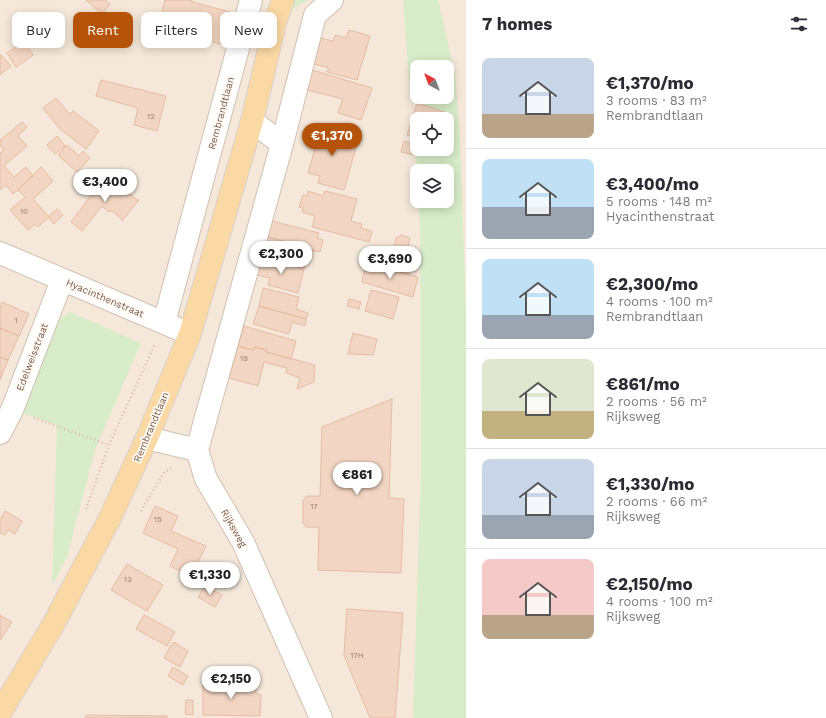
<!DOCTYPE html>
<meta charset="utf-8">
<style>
:root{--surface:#fff;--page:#f2f2f3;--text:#2b2b33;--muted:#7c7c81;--line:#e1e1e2;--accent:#b45309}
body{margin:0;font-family:"Work Sans",sans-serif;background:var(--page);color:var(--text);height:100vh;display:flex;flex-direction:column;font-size:15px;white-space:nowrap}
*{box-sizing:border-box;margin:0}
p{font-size:13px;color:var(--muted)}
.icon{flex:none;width:22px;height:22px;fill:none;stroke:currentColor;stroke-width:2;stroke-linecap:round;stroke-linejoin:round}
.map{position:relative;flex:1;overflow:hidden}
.details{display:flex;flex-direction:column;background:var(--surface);width:360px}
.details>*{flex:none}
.guide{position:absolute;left:12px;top:12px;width:380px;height:36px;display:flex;gap:8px}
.needle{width:26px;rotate:319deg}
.controls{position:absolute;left:410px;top:60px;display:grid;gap:8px}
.controls a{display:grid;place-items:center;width:44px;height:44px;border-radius:8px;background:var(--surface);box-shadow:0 2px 10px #0003;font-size:20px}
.price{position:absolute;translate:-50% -34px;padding:0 9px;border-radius:14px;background:#fff;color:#222;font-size:13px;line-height:26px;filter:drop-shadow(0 1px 2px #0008)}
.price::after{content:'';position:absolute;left:50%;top:24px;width:12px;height:9px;margin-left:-6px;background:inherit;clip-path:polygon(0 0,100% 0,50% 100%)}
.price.active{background:var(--accent);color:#fff}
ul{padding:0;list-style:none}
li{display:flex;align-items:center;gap:12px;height:100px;padding:0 16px}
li+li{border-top:1px solid var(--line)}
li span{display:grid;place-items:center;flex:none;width:112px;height:80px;border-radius:8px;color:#555}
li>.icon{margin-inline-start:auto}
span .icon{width:48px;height:48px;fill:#fffc;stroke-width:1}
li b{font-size:17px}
h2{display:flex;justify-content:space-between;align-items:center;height:48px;padding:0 16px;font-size:17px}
.tag{padding:0 14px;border-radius:8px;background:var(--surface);box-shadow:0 2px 10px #0003;font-size:14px;line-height:36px}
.tag.active{background:var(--accent);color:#fff}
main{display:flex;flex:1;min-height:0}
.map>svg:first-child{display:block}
.residential{fill:#f5e8da;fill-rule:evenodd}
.green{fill:#d8ecc9;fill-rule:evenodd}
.building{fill:#f3d5c3;stroke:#e6bba3}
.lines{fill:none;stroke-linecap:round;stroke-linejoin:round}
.minor-casing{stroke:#d1beb0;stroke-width:24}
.major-casing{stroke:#dad1cd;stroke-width:24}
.path{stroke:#d9b8a5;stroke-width:2.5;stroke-dasharray:1 3;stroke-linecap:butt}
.minor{stroke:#fff;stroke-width:22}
.major{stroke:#fbd9a5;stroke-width:22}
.labels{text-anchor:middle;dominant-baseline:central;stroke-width:3.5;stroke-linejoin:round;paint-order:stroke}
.number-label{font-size:8px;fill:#987a6a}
.street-label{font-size:10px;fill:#7a5c4d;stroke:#fffaf3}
</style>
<main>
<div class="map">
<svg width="466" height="718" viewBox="0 0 466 718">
<rect width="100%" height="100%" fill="#fdf6ec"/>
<path class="residential" d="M0,0H466V718H0ZM417,67H447V97H417ZM417,119H447V149H417ZM417,171H447V201H417Z"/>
<path class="green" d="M293,0H308L289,11Z
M403,0H438L455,74L460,137L466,312V718H413L421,469L420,225L418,201H447V171H417V180L414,137L417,130V149H447V119H421L425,109L410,95ZM417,67H447V97H417Z
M70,312L141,343L95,450L67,557L52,585L57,425L17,411L58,321Z"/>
<path class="building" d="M86,0H104L110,4L102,14Z
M165,0H192V2L230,12L221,44L194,37L199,19L189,16L188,21L161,14Z
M349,30L370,36L357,80L327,72L329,68L314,64L321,38L333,41L335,35L346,38Z
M24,42L33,55L16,67L7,53Z
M0,54L11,66L0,75Z
M312,70L372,88L361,120L338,113L343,99L307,90Z
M101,80L166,96L157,131L134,125L138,108L96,96Z
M56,98L70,115L73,111L99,131L86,149L60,129L43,108Z
M417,103L445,112L443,119H417V138L407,135Z
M22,122L27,127L18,136L27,146L4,166L14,177L26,167L33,176L13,194L6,185L0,190V153L4,150L0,145V140Z
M316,126L359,137L344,190L318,183L320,176L308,173L315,149L310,148Z
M57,136L65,146L55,154L47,145Z
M404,141L417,145L415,155L401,152Z
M67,145L79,156L83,151L90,158L77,172L58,155Z
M41,167L53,181L33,199L49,217L38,227L35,224L28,230L10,210L25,197L18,190Z
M107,174V176L137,200H139L122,221V219L111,210L109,212L102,206L82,231L71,222Z
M308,191L323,196L325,191L357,199L351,221L362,224L361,228L372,231L369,242L312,227L315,216L302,212L303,208L299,207L303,195L307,196Z
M57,209L63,215L54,224L48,217Z
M272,221L319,233L317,238L323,240L320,252L268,237Z
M401,235L410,238L407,251L394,247L396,238Z
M268,237L314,250L312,257L308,256L304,269L262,258Z
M391,250L414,256L409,274L386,269Z
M262,258L304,269L298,293L268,285L270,278L257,275Z
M366,264L418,277L413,297L362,282Z
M263,288L299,297L296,309L308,313L306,319L259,306Z
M371,290L399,297L393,319L365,311Z
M349,299L361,302L359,309L347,306Z
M2,302L29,314L19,336L0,328V306Z
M259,306L306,319L305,326L292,322L289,334L253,324Z
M244,326L296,341L291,359L266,352L267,350L255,347L253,350L238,346Z
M0,328L19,336L8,360L0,357Z
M353,333L377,339L373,355L348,354Z
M238,346L253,350L255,347L267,350L266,352L315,365L314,382L297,389L300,378L286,373L287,368L264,362L258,386L229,378Z
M0,357L8,360L0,380Z
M392,399L389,498L404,499L401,573L318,570L319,527H306L303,523V500L307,496H320L322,427Z
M155,506L178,516L171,531L206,546L191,576L170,566L178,549L143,533Z
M5,511L22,521L15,534L8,530L5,535L0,533V520Z
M127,564L163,585L147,611L111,590Z
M205,586L222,595L215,607L198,597Z
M347,609L403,613L395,718H370L344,655Z
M0,615L12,622L0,640Z
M144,615L175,632L167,646L136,629Z
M174,642L188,651L180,667L164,658L171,645L172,646Z
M173,667L188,676L183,685L168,676Z
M203,684L256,685V694L261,695L260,716L203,715Z
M186,700H193V715L185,714Z
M86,715L167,716V718H85Z"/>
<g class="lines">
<g class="minor-casing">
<path id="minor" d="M252,121L282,144
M0,253L190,334
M164,323L251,0
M0,433L12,410L62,280
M147,438L197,450
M197,450L282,144L315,15L332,0
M197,450L206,479L243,542L321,718"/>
</g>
<g class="major-casing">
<path id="major" d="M0,713L53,625L110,518L147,438L190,334L252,121L276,19L283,0"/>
</g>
<path class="path" d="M34,418L109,445
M86,509L109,445L155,344
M141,511L164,473L171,468"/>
<use href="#minor" class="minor"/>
<use href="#major" class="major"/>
</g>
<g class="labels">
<g class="number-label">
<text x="151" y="116">12</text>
<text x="24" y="211">10</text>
<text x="16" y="320">1</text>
<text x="244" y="358">19</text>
<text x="314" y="506">17</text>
<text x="158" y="519">15</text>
<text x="128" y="579">13</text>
<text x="357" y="655">17H</text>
</g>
<g class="street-label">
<text transform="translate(221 113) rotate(-75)">Rembrandtlaan</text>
<text transform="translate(105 298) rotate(23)">Hyacinthenstraat</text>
<text transform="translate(32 357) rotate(-69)">Edelweisstraat</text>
<text transform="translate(151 427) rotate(-67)">Rembrandtlaan</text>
<text transform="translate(234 528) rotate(61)">Rijksweg</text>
</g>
</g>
</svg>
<div class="controls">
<a><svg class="needle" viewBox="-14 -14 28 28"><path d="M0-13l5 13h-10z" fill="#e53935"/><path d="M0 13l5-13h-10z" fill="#7c7c81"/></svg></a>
<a><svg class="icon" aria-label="locate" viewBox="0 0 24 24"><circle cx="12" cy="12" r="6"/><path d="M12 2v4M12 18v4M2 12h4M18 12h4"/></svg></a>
<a><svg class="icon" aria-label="layers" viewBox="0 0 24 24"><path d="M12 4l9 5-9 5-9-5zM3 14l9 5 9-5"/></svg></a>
</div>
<b class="price active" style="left:332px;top:157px">€1,370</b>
<b class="price" style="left:105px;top:203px">€3,400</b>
<b class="price" style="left:281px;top:275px">€2,300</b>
<b class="price" style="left:390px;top:280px">€3,690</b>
<b class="price" style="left:357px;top:496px">€861</b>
<b class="price" style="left:210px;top:596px">€1,330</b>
<b class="price" style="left:231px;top:700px">€2,150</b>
<div class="guide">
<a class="tag">Buy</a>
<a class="tag active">Rent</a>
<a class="tag">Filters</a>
<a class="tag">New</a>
</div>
</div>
<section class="details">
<h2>7 homes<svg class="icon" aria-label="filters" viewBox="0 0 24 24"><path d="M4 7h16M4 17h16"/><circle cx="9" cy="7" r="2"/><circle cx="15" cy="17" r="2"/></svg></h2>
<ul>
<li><span style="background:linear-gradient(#c9d6e8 70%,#b9a48a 0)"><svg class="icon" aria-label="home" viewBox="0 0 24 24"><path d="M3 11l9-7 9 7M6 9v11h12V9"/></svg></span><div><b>€1,370/mo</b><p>3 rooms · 83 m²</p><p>Rembrandtlaan</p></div></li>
<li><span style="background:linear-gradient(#bfe0f5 60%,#9aa5b1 0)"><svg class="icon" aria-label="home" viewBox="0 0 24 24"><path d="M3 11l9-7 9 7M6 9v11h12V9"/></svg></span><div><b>€3,400/mo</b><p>5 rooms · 148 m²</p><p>Hyacinthenstraat</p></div></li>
<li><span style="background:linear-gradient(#bfe0f5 70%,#9aa5b1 0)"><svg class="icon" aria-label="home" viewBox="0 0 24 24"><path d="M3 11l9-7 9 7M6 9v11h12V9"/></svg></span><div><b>€2,300/mo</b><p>4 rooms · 100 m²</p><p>Rembrandtlaan</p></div></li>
<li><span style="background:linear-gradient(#dfe7d0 65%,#c2b280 0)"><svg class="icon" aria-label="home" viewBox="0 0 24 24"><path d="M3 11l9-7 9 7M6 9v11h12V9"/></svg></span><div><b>€861/mo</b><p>2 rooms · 56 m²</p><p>Rijksweg</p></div></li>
<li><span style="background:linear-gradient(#c9d6e8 70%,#9aa5b1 0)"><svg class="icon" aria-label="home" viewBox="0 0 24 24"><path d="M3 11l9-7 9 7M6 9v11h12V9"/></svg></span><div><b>€1,330/mo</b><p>2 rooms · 66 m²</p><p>Rijksweg</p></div></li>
<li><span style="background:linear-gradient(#f6c9c9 70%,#b9a48a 0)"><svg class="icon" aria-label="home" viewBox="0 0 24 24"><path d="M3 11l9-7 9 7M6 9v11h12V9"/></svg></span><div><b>€2,150/mo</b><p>4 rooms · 100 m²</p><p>Rijksweg</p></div></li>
</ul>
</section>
</main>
